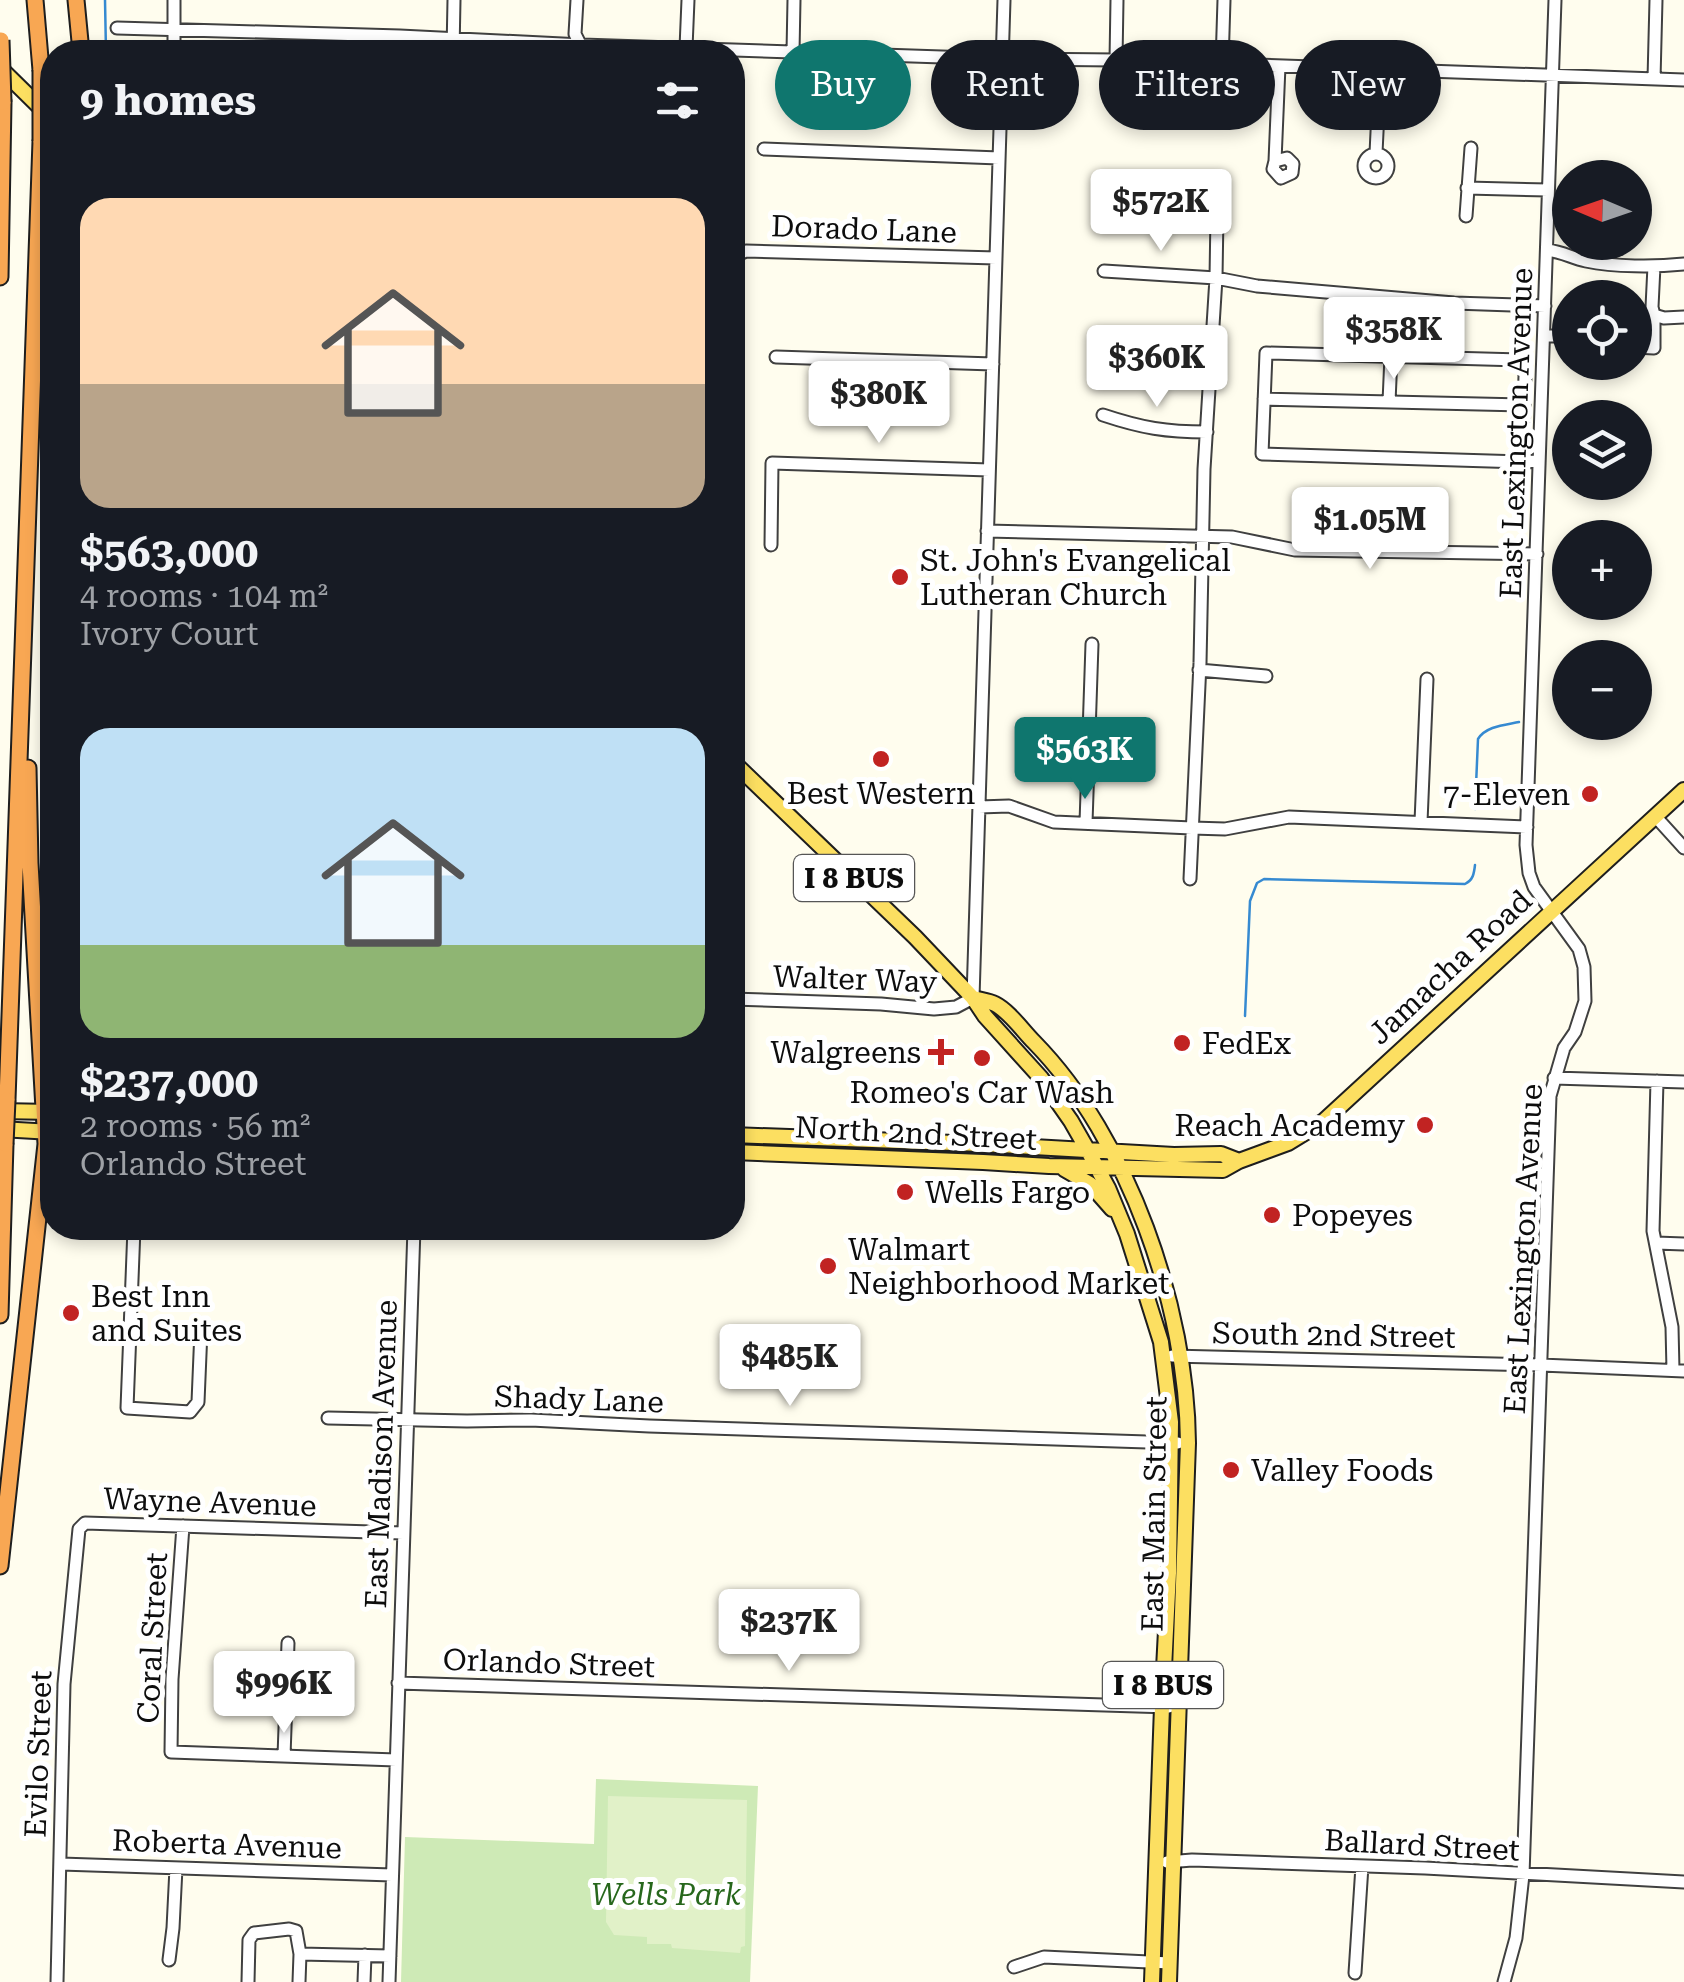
<!DOCTYPE html>
<meta charset="utf-8">
<style>
:root{--surface:#171b24;--page:#242831;--text:#f1f3f6;--muted:#9ea1a6;--accent:#0f766e}
body{margin:0;font-family:"Roboto Serif",serif;background:var(--page);color:var(--text);height:100vh;display:flex;flex-direction:column;font-size:38px;white-space:nowrap}
*{box-sizing:border-box;margin:0}
p{font-size:32px;color:var(--muted)}
.icon{flex:none;width:55px;height:55px;fill:none;stroke:currentColor;stroke-width:2;stroke-linecap:round;stroke-linejoin:round}
.map{position:relative;flex:1;overflow:hidden}
.drawer{position:absolute;left:40px;top:40px;width:705px;height:1200px;display:flex;flex-direction:column;background:var(--surface);border-radius:40px;box-shadow:0 5px 15px #0003}
.drawer>*{flex:none}
.banner{position:absolute;left:775px;top:40px;width:758px;height:90px;display:flex;gap:20px}
.needle{width:65px;rotate:272deg}
.fabs{position:absolute;left:1552px;top:160px;display:grid;gap:20px}
.fabs a{display:grid;place-items:center;width:100px;height:100px;border-radius:50%;background:var(--surface);box-shadow:0 5px 15px #0003;font-size:50px}
.price{position:absolute;translate:-50% -85px;padding:0 22px;border-radius:10px;background:#fff;color:#222;font-size:32px;line-height:65px;filter:drop-shadow(0 2px 5px #0008)}
.price::after{content:'';position:absolute;left:50%;top:60px;width:30px;height:22px;margin-left:-15px;background:inherit;clip-path:polygon(0 0,100% 0,50% 100%)}
.price.on{background:var(--accent);color:#fff}
ul{padding:0;list-style:none}
li{display:grid;align-content:center;gap:20px;height:530px;padding:0 40px}
li span{display:grid;place-items:center;height:310px;border-radius:30px;color:#555}
li>.icon{margin-inline-start:auto}
span .icon{width:180px;height:180px;fill:#fffc;stroke-width:1}
li b{font-size:42px}
h2{display:flex;justify-content:space-between;align-items:center;height:120px;padding:0 40px;font-size:42px}
.tag{padding:0 35px;border-radius:45px;background:var(--surface);box-shadow:0 5px 15px #0003;font-size:35px;line-height:90px}
.tag.on{background:var(--accent);color:#fff}
.map>svg:first-child{display:block}
.green{fill:#ceeab6}
.pitch{fill:#e1f1c8}
.lines{fill:none;stroke-linecap:round;stroke-linejoin:round}
.stream{stroke:#368ad1;stroke-width:2.5}
.minor-casing{stroke:#404040;stroke-width:15}
.major-casing{stroke:#1e1e1e;stroke-width:18}
.highway-casing{stroke:#1e1e1e;stroke-width:19}
.minor{stroke:#fff;stroke-width:11}
.major{stroke:#fcdf61;stroke-width:14}
.highway{stroke:#f8a753;stroke-width:15}
.highway-bridge-casing{stroke:#1e1e1e;stroke-width:19;stroke-linecap:butt}
.highway-bridge{stroke:#f8a753;stroke-width:15}
.poi-dot{fill:#c12322;stroke:#fff;stroke-width:4}
.labels{text-anchor:middle;dominant-baseline:central;stroke-width:10;stroke-linejoin:round;paint-order:stroke}
.shield{fill:#fff;stroke:#565656;stroke-width:2.5}
.shield-label{font-size:28px;font-weight:bold;fill:#0d0d0d}
.street-label{font-size:30px;fill:#0d0d0d;stroke:#fff}
.poi-label{font-size:30px;fill:#0d0d0d;stroke:#fff;text-anchor:start}
.park-label{font-size:30px;font-style:italic;fill:#27671c;stroke:#fff}
</style>
<div class="map">
<svg width="1684" height="1982" viewBox="0 0 1684 1982">
<rect width="100%" height="100%" fill="#fffdee"/>
<path class="green" d="M596,1779L758,1786L750,1982H401L405,1837L594,1844Z"/>
<path class="pitch" d="M608,1796L747,1800L745,1946L741,1947L740,1953L672,1948L671,1944H647V1937L614,1935L606,1922Z"/>
<g class="lines">
<path class="stream" d="M105,0L106,52
M1475,809L1478,739C1486,726 1505,725 1519,722
M1245,1016L1250,901L1257,883L1264,879L1465,884C1473,880 1474,874 1475,865"/>
<g class="minor-casing">
<path id="minor" d="M174,0V52
M577,0L575,34L582,48
M117,28L400,36L582,45L1002,59L1116,60L1684,80
M686,48L688,0
M453,52L454,0
M793,52L794,0
M1116,60L1117,0
M1222,64L1224,0
M1654,79L1656,0
M764,149L999,158
M1376,153L1380,70
M1364 166a12 12 0 1 1 24 0a12 12 0 1 1-24 0Z
M1275,161L1287,158L1293,164L1292,173L1281,178L1273,169L1275,161L1279,66
M1467,188L1548,190
M1466,216L1471,148
M1547,250C1563,252 1572,258 1586,261C1615,267 1654,267 1684,264
M732,257L746,251L996,258
M1654,266L1652,307L1654,315L1664,318L1684,317
M1104,271L1216,278L1257,286L1454,303L1545,306
M1544,336H1570
M1635,347L1654,348V315
M776,357L993,364
M1264,399L1523,405
M1389,402L1391,356
M1103,415C1142,428 1166,432 1207,432
M1522,462L1525,376L1524,366L1520,360L1266,353L1262,454L1522,462L1539,461
M987,531L1232,537L1295,550L1537,554
M771,545L772,463L989,470
M1199,670L1266,676
M979,807L1009,806L1054,822L1192,828L1225,829L1289,817L1527,827
M1655,816L1684,848
M1421,822L1427,679
M1086,823L1092,644
M1190,879L1200,663L1204,469L1216,278L1217,215
M732,999L881,1004L934,1009L956,1007L973,998L1004,0
M1554,1078L1684,1082
M1657,1081L1653,1231L1672,1327L1673,1370
M134,1228L127,1408L190,1412L198,1402L201,1330
M1656,1243L1684,1244
M1172,1356L1541,1365L1684,1371
M328,1418L467,1421L531,1420L649,1426L1178,1443
M183,1526L172,1679L171,1752L396,1760
M398,1683L1169,1707
M284,1756L288,1643
M1167,1862L1192,1860L1425,1868L1684,1882
M61,1864L392,1875
M300,1954L390,1956
M169,1960L173,1928L176,1868
M1014,1967L1044,1957L1170,1963
M1355,1973L1362,1866
M57,1982L64,1684L79,1529L85,1523L403,1533
M248,1982L249,1940L254,1933L289,1929L296,1931L300,1954L299,1982
M364,1982L365,1955
M389,1982L414,1228
M1504,1982L1516,1938L1523,1875L1550,1096L1564,1048L1575,1032L1585,1001L1584,967L1579,949L1534,887L1529,873L1526,845L1555,0"/>
</g>
<g class="major-casing">
<path id="major" d="M0,68L52,119
M732,761L915,937L973,998L985,1016L1041,1078L1071,1121L1087,1149L1108,1188L1127,1234L1161,1342L1171,1422L1169,1573L1162,1707L1152,1982
M973,998C980,1000 989,1001 995,1004C1009,1011 1023,1031 1034,1042C1129,1139 1187,1308 1188,1443L1169,1982
M0,1111L52,1112
M0,1129L52,1132
M732,1135L983,1144L1174,1155L1221,1154L1239,1161
M732,1152L983,1162L1049,1166L1223,1170L1239,1161L1288,1143L1324,1121L1684,790
M1064,1169L1090,1184L1112,1209"/>
</g>
<g class="highway-casing">
<path id="highway" d="M35,0L41,70
M76,0L81,52
M0,277L3,102
M7,1100L41,141
M0,1315L5,1144
M0,1566L46,1144L30,863L28,768"/>
</g>
<use href="#minor" class="minor"/>
<use href="#major" class="major"/>
<use href="#highway" class="highway"/>
<g class="highway-bridge-casing">
<path id="highway-bridge" d="M1,40L3,102
M41,70V141
M5,1144L7,1100"/>
</g>
<use href="#highway-bridge" class="highway-bridge"/>
</g>
<g class="poi-dot">
<circle cx="900" cy="577" r="10"/>
<circle cx="881" cy="759" r="10"/>
<circle cx="1590" cy="794" r="10"/>
<circle cx="1182" cy="1043" r="10"/>
<path d="M936 1037h10v10h10v10h-10v10h-10v-10h-10v-10h10z"/>
<circle cx="982" cy="1058" r="10"/>
<circle cx="1425" cy="1125" r="10"/>
<circle cx="905" cy="1192" r="10"/>
<circle cx="1272" cy="1215" r="10"/>
<circle cx="828" cy="1266" r="10"/>
<circle cx="71" cy="1313" r="10"/>
<circle cx="1231" cy="1470" r="10"/>
</g>
<g class="labels">
<g class="shield">
<rect x="794" y="855" width="120" height="46" rx="8"/>
<rect x="1103" y="1662" width="120" height="46" rx="8"/>
</g>
<g class="shield-label">
<text x="854" y="878">I 8 BUS</text>
<text x="1163" y="1685">I 8 BUS</text>
</g>
<g class="street-label">
<text transform="translate(864 229) rotate(2)">Dorado Lane</text>
<text transform="translate(1516 433) rotate(-88)">East Lexington Avenue</text>
<text transform="translate(1450 967) rotate(-43)">Jamacha Road</text>
<text transform="translate(855 979) rotate(2)">Walter Way</text>
<text transform="translate(916 1133) rotate(3)">North 2nd Street</text>
<text transform="translate(1523 1249) rotate(-87)">East Lexington Avenue</text>
<text transform="translate(1334 1335) rotate(1)">South 2nd Street</text>
<text transform="translate(579 1399) rotate(2)">Shady Lane</text>
<text transform="translate(381 1454) rotate(-88)">East Madison Avenue</text>
<text transform="translate(210 1502) rotate(2)">Wayne Avenue</text>
<text transform="translate(1154 1514) rotate(-89)">East Main Street</text>
<text transform="translate(152 1638) rotate(-87)">Coral Street</text>
<text transform="translate(549 1663) rotate(2)">Orlando Street</text>
<text transform="translate(38 1754) rotate(-88)">Evilo Street</text>
<text transform="translate(227 1844) rotate(2)">Roberta Avenue</text>
<text transform="translate(1422 1845) rotate(3)">Ballard Street</text>
</g>
<g class="poi-label">
<text x="920" y="560">St. John's Evangelical<tspan x="920" dy="34">Lutheran Church</tspan></text>
<text x="881" y="793" text-anchor="middle">Best Western</text>
<text x="1570" y="794" text-anchor="end">7-Eleven</text>
<text x="1202" y="1043">FedEx</text>
<text x="921" y="1052" text-anchor="end">Walgreens</text>
<text x="982" y="1092" text-anchor="middle">Romeo's Car Wash</text>
<text x="1405" y="1125" text-anchor="end">Reach Academy</text>
<text x="925" y="1192">Wells Fargo</text>
<text x="1292" y="1215">Popeyes</text>
<text x="848" y="1249">Walmart<tspan x="848" dy="34">Neighborhood Market</tspan></text>
<text x="91" y="1296">Best Inn<tspan x="91" dy="34">and Suites</tspan></text>
<text x="1251" y="1470">Valley Foods</text>
</g>
<g class="park-label">
<text x="666" y="1894">Wells Park</text>
</g>
</g>
</svg>
<div class="fabs">
<a><svg class="needle" viewBox="-14 -14 28 28"><path d="M0-13l5 13h-10z" fill="#e53935"/><path d="M0 13l5-13h-10z" fill="#9ea1a6"/></svg></a>
<a><svg class="icon" aria-label="locate" viewBox="0 0 24 24"><circle cx="12" cy="12" r="6"/><path d="M12 2v4M12 18v4M2 12h4M18 12h4"/></svg></a>
<a><svg class="icon" aria-label="layers" viewBox="0 0 24 24"><path d="M12 4l9 5-9 5-9-5zM3 14l9 5 9-5"/></svg></a>
<a>+</a>
<a>−</a>
</div>
<b class="price" style="left:1161px;top:254px">$572K</b>
<b class="price" style="left:1394px;top:382px">$358K</b>
<b class="price" style="left:1157px;top:410px">$360K</b>
<b class="price" style="left:879px;top:446px">$380K</b>
<b class="price" style="left:1370px;top:572px">$1.05M</b>
<b class="price on" style="left:1085px;top:802px">$563K</b>
<b class="price" style="left:790px;top:1409px">$485K</b>
<b class="price" style="left:789px;top:1674px">$237K</b>
<b class="price" style="left:284px;top:1736px">$996K</b>
<div class="banner">
<a class="tag on">Buy</a>
<a class="tag">Rent</a>
<a class="tag">Filters</a>
<a class="tag">New</a>
</div>
<section class="drawer">
<h2>9 homes<svg class="icon" aria-label="filters" viewBox="0 0 24 24"><path d="M4 7h16M4 17h16"/><circle cx="9" cy="7" r="2"/><circle cx="15" cy="17" r="2"/></svg></h2>
<ul>
<li><span style="background:linear-gradient(#ffd9b3 60%,#b9a48a 0)"><svg class="icon" aria-label="home" viewBox="0 0 24 24"><path d="M3 11l9-7 9 7M6 9v11h12V9"/></svg></span><div><b>$563,000</b><p>4 rooms · 104 m²</p><p>Ivory Court</p></div></li>
<li><span style="background:linear-gradient(#bfe0f5 70%,#8fb573 0)"><svg class="icon" aria-label="home" viewBox="0 0 24 24"><path d="M3 11l9-7 9 7M6 9v11h12V9"/></svg></span><div><b>$237,000</b><p>2 rooms · 56 m²</p><p>Orlando Street</p></div></li>
</ul>
</section>
</div>
